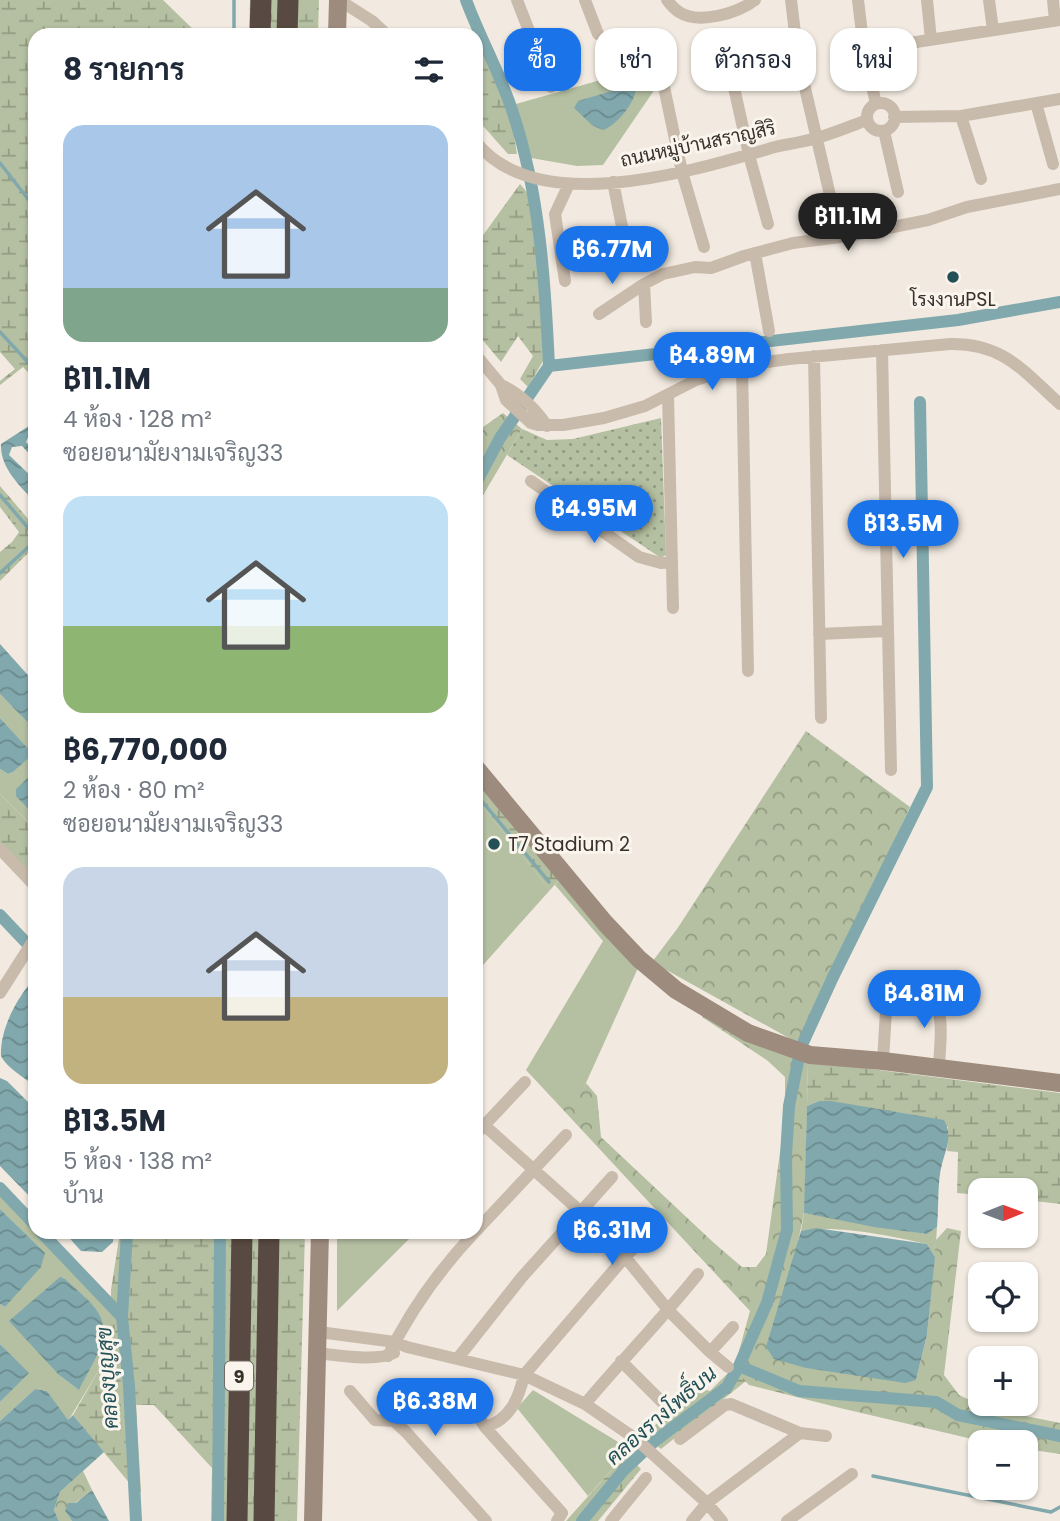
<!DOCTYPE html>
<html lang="th">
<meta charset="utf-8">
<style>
:root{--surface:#fff;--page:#f2f2f3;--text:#1f2937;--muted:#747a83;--accent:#1a73e8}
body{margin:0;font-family:Poppins,Sarabun,sans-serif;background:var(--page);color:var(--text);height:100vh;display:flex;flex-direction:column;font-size:26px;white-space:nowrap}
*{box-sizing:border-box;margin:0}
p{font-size:23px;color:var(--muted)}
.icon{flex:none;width:38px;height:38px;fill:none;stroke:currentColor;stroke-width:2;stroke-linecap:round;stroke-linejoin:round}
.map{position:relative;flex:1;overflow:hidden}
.details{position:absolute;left:28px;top:28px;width:455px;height:1211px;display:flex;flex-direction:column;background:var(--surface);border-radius:21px;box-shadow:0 2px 5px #0004}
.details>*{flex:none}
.guide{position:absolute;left:504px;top:28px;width:450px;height:63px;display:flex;gap:14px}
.needle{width:46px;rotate:89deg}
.fabs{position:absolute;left:968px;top:1178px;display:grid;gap:14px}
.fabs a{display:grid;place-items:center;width:70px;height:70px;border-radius:14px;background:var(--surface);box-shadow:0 2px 5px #0004;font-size:35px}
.price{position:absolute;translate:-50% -60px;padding:0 16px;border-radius:24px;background:var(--accent);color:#fff;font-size:23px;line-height:46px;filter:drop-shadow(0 2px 4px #0008)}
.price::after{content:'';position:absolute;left:50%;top:42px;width:21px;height:16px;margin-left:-10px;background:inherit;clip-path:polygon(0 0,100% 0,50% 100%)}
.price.on{background:#222;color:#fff}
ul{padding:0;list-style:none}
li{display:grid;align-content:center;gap:14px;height:371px;padding:0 35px}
li span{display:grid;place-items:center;height:217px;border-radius:21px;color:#555}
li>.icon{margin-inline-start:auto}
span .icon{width:126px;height:126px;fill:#fffc;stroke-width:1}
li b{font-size:30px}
h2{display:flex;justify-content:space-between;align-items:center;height:84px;padding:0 35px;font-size:30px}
.tag{padding:0 24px;border-radius:21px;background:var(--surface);box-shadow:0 2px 5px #0004;font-size:24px;line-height:63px}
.tag.on{background:var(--accent);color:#fff}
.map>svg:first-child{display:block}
.green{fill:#b4c0a1;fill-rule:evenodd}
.forest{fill:url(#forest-crowns)}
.wetland{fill:url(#wetland-marsh)}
.garden{fill:url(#garden-dots)}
.water{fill:url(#water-waves)}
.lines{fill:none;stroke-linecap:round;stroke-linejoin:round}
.stream{stroke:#81a9ad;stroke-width:3.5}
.canal{stroke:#81a9ad;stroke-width:12}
.street{stroke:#c9bbac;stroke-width:12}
.secondary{stroke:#9d8b7e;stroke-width:18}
.highway{stroke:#584a42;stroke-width:21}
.poi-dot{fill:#235057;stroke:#f9f4ec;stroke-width:2.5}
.labels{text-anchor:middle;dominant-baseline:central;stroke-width:6;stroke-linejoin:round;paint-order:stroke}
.shield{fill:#f9f4ec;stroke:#726b65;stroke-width:2}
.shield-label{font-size:18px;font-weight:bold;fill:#38302b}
.street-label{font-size:19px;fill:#38302b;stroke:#f9f4ec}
.poi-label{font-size:19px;fill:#38302b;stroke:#f9f4ec}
.water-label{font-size:21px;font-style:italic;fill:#235057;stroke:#f9f4ec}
</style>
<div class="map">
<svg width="1060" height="1521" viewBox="0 0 1060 1521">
<defs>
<pattern id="forest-crowns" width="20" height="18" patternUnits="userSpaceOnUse" patternTransform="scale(1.75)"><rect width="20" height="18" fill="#b4c0a1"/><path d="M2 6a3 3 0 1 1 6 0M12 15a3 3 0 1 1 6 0" fill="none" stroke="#939c83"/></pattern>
<pattern id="wetland-marsh" width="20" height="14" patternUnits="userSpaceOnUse" patternTransform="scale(1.75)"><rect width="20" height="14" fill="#b4c0a1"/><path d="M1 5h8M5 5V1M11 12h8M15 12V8" fill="none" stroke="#939c83"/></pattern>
<pattern id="garden-dots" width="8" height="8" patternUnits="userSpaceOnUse" patternTransform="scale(1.75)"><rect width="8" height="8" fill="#b4c0a1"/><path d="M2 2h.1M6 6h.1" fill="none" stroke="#939c83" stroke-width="1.8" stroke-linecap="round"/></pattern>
<pattern id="water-waves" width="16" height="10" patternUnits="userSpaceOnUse" patternTransform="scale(1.75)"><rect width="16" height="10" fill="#81a9ad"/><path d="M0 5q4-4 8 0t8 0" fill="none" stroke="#6b8a8d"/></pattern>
</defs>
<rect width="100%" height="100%" fill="#f2eae0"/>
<path class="green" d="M650,66L655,89L603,165L577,166L531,158L516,104Z
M0,694L35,730V771L17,789L16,795L35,816V829L0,794V769L8,774L13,772L32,754L0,718Z
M476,798L550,890L476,973Z
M560,879L638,968L581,1094L566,1102L554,1100L526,1070L603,941L555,885Z
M0,1184L35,1220V1232H46L111,1301V1350L68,1421L47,1391L35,1389L0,1421V1402L28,1373L0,1344V1304L5,1307L44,1253L0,1209ZM104,1325V1337L78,1389L59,1375Z
M804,1213L926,1234L937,1227L935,1257L927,1244C891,1236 836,1224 801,1231Z
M337,1232H416L337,1311Z
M533,1390L623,1445L626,1454L588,1496L517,1408Z"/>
<path class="forest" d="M503,413L522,429L482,497L481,521L476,529V432Z
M806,731L910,807L804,1031L796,1042L652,962L677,929Z
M705,1013L808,1061L805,1208L798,1242L916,1380L927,1335L936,1240L947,1228L961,1231L944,1375L959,1395L987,1408L1060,1423V1454L1026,1449V1442H985L840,1408L749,1385L737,1373V1358L750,1311L554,1100C570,1102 579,1098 586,1083L597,1096L601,1137L714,1243L742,1267H756L766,1254L785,1116V1077L768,1061L702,1017Z
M83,1471L92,1490L65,1511L72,1521H59L54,1510L60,1492Z"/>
<path class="wetland" d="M0,0H163L199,35H35V380L23,367L0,385V381L15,369L0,352Z
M250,0H319L318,35H249Z
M476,36L510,112L517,154H508L476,118Z
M520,184L531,197L542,296L543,361L528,387L520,379L533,356L518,336L501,362L476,332V245Z
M0,486L35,527V546L0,581V552L12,542L19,532L0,507Z
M476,778L560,879L550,890L476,798Z
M0,794L35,829V884L0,845Z
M808,1061L1060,1093V1204L1026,1200V1190H980V1195L957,1193L958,1152L947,1151L948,1127L819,1101L807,1106Z
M120,1232H305L297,1521H211L212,1468L154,1405H136L141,1492L131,1485L73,1415L111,1349V1290Z
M737,1364V1373L746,1381L661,1449L642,1435L702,1389L710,1391Z
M626,1454L641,1469L598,1521H566Z"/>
<path class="garden" d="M661,418L666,555L661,558L507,455L522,429L547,440L573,439Z"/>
<path class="water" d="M632,85L636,89C634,104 617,125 603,130L593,126L574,108L578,101Z
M35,422V434L29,435L26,442L35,451V460L22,446L12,447L9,455L35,480V502C20,486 0,468 1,444Z
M0,644L35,683V730L0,694Z
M0,718L33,754L13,772L8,774L0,769Z
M35,771V816L16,796V789Z
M35,985V1086C25,1078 7,1068 1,1056C0,1031 14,1004 28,986Z
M0,1078L7,1081L35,1109V1202L0,1166Z
M819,1101H831L944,1120C953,1135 946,1149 942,1164C937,1183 939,1207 937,1227L927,1234L874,1227L804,1213L807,1106Z
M0,1209L45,1253L41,1267L5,1307L0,1304Z
M816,1228L927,1244L935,1257L927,1335L916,1380L905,1383L806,1368L774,1359L766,1347L801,1231Z
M64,1232H114L113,1242L102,1252L81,1251Z
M60,1277L65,1279C75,1289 92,1301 99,1314C113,1338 89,1368 79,1390L59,1375L9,1321Z
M0,1344L29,1373L0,1402Z
M35,1389L47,1391L68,1420L73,1415L104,1452L60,1492L54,1510L59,1521H0V1421Z
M92,1490L109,1521H72L65,1511L68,1503H76Z"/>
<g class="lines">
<path class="stream" d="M234,0V35
M0,163L35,208
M0,332L35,370
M0,495L35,536
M0,573L35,541
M476,794L549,882
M873,1476L1051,1512L1060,1507"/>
<path class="canal" d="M466,0C480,38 501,75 513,113C540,195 545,281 549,366
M476,483L500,438L549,366L958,320L1060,302
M0,915L35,952
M0,1188L35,1225
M41,1232L122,1317
M127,1232L122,1317L129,1386L136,1521
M739,1366L767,1303L787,1230L786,1156L789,1106L801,1047L833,977L927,787L920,402
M218,1521L220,1232
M582,1521L623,1471L656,1440L727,1387L739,1366L799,1391L936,1402L958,1415L1060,1436"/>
<path class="street" d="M339,0L372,21L387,35
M517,0L551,87
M585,0L598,34
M667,0C670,4 674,9 679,12C699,25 738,13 755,0
M791,0L798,58L833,208
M858,0L864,50L876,104
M927,0L931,40
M989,0L993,30
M1053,0L1055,21
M725,47L749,155L768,224
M864,50L1060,20
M660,68L682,172L704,247
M1036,103L1053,164
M867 117a14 14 0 1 1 28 0a14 14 0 1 1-28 0Z
M961,116L981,179
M894,117L961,116L1060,99
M884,131L898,192
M476,142C538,220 695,170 775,147C789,144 803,142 817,138C834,133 851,126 867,120
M613,182L629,261
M755,253L769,331
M565,281L555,214L569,184
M599,314L644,284
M646,322L644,284L663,274L695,267L711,268L744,256L793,243L848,236L928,220L967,207L1060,189
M882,350L891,770
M476,355L501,385L506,400L531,423L538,425H563L604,418L645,406L696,380L737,366L789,359L950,344C1004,343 1024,372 1060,404
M814,356L821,718
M742,366L748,671
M501,385C519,393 536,409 547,426
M668,395L673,608
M531,481L639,557L661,563L672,562
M819,634L888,631
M0,849L35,886
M926,986C947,1015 940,1035 939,1068
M0,993L35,938
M883,1061L888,976
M485,1126L581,1212L625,1257L669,1311L710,1352L733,1327
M476,1134L525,1082
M476,1231L566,1135
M319,1332L395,1342L407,1347L524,1375L585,1404L636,1439L707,1503L722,1521
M710,1352L728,1367
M316,1353C336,1355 376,1362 394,1353
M388,1356C410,1311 441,1268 475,1232
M458,1358L522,1277L612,1177
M621,1361L669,1409
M350,1391L375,1420L394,1421L406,1432L486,1521
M466,1397L485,1427
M585,1404C622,1360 662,1319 698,1274
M680,1439L725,1405L731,1404L800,1433
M557,1521L562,1513L485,1427C510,1420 519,1398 524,1375L625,1257L657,1225
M611,1521L646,1478
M692,1521L707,1503L800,1433L826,1436
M787,1521L852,1474"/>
<path class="secondary" d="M337,35L338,0
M476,768L605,923L639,959L676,990L748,1033L810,1055L883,1061L1060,1083
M313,1521L320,1232"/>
<path class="highway" d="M260,35L261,0
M287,35L288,0
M237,1521L242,1232
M264,1521L269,1232"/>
</g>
<g class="poi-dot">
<circle cx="953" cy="277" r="7"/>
<circle cx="494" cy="844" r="7"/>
</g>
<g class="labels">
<rect class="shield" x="225" y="1361.5" width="28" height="29" rx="5"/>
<g class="shield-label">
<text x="239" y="1376">9</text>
</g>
<g class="street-label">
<text transform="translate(698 144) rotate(-12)">ถนนหมู่บ้านสราญสิริ</text>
</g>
<g class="poi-label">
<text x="953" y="299">โรงงานPSL</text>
<text x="508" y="844" text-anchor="start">T7 Stadium 2</text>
</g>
<g class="water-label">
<text transform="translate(107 1378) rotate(-94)">คลองบุญสุข</text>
<text transform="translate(661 1415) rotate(-41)">คลองรางโพธิ์บน</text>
</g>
</g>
</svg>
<div class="fabs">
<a><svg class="needle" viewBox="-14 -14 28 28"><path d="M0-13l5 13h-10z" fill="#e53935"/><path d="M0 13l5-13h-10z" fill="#747a83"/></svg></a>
<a><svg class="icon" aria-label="locate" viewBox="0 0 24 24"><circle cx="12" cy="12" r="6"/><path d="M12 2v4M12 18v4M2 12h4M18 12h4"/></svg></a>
<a>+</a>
<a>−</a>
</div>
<b class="price on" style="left:848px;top:253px">฿11.1M</b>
<b class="price" style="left:612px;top:286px">฿6.77M</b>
<b class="price" style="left:712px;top:392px">฿4.89M</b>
<b class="price" style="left:594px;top:545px">฿4.95M</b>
<b class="price" style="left:903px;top:560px">฿13.5M</b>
<b class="price" style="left:924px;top:1030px">฿4.81M</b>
<b class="price" style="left:612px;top:1267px">฿6.31M</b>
<b class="price" style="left:435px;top:1438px">฿6.38M</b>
<div class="guide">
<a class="tag on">ซื้อ</a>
<a class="tag">เช่า</a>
<a class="tag">ตัวกรอง</a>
<a class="tag">ใหม่</a>
</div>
<section class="details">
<h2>8 รายการ<svg class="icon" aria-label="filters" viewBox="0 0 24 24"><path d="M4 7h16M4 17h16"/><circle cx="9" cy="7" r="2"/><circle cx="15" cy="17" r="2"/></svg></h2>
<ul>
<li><span style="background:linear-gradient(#a9c7e8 75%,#7fa58c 0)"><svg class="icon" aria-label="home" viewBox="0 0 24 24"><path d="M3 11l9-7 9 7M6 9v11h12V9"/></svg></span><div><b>฿11.1M</b><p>4 ห้อง · 128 m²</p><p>ซอยอนามัยงามเจริญ33</p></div></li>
<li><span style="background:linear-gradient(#bfe0f5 60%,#8fb573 0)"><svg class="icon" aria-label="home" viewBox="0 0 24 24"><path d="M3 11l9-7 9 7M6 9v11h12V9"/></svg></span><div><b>฿6,770,000</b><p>2 ห้อง · 80 m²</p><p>ซอยอนามัยงามเจริญ33</p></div></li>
<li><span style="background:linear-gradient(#c9d6e8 60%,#c2b280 0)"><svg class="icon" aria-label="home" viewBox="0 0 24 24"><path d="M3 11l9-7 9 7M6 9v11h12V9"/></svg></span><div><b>฿13.5M</b><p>5 ห้อง · 138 m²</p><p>บ้าน</p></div></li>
</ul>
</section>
</div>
